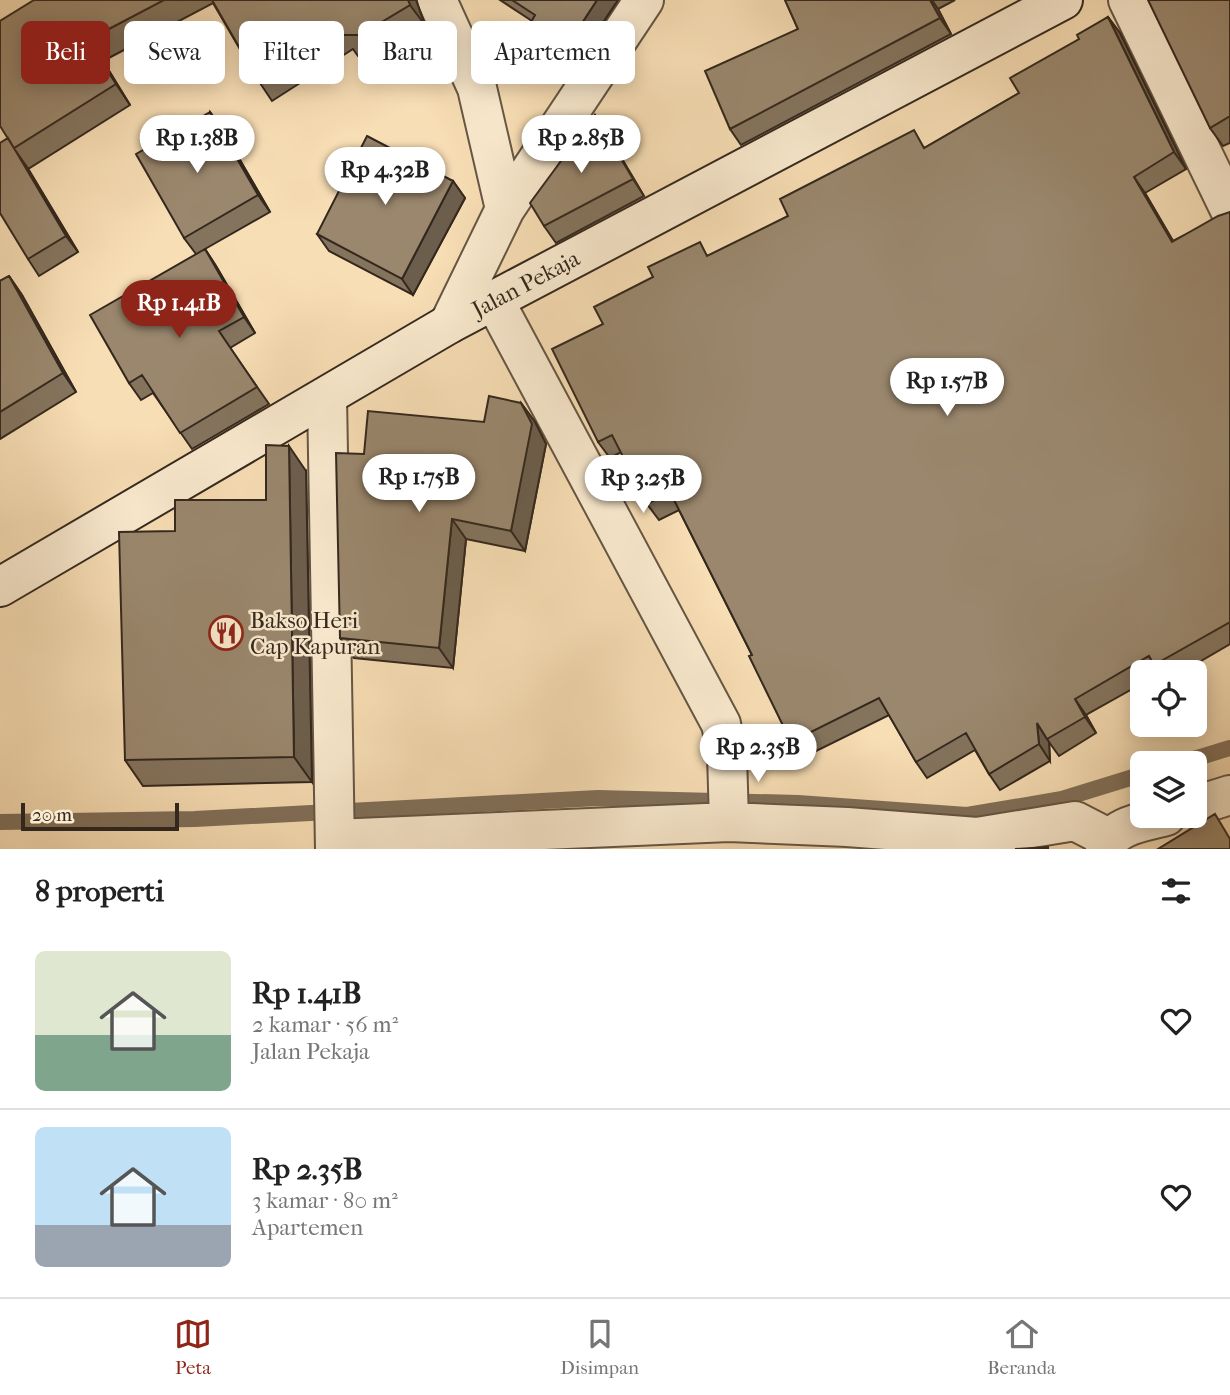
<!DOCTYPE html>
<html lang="id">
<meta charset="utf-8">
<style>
:root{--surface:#fff;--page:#f6f6f6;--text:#222;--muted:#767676;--line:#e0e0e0;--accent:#8f2418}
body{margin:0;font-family:"IM FELL French Canon",serif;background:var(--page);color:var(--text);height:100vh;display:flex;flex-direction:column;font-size:26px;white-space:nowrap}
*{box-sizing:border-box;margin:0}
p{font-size:23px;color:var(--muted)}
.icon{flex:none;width:38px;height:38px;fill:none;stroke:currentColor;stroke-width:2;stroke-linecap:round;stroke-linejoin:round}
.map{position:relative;height:849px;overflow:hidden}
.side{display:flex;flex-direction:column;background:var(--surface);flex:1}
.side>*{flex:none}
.hud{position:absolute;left:21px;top:21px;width:700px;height:63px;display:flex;gap:14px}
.controls{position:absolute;left:1130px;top:660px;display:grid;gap:14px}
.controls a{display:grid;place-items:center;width:77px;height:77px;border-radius:10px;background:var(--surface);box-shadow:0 4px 18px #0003;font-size:35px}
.scale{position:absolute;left:21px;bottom:18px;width:158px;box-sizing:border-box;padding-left:7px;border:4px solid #34281e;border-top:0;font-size:19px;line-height:24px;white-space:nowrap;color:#34281e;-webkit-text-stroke:5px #faeacf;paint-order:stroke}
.price{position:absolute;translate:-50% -60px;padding:0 16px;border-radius:24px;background:#fff;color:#222;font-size:23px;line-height:46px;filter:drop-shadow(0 2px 4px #0008)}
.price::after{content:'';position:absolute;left:50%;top:42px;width:21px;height:16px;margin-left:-10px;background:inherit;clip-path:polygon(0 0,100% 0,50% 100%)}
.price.active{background:var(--accent);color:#fff}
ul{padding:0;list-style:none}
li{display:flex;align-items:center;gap:21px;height:175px;padding:0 35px}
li+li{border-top:2px solid var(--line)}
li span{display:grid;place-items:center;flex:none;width:196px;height:140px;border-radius:10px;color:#555}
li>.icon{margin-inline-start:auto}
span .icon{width:84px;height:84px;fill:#fffc;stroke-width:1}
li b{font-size:30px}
h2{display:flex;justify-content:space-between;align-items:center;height:84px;padding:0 35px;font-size:30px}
.tag{padding:0 24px;border-radius:10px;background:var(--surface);box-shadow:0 4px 18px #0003;font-size:24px;line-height:63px}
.tag.active{background:var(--accent);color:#fff}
.tabs{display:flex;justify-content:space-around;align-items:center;height:98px;border-top:2px solid var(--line);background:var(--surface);font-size:19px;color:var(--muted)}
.tabs a{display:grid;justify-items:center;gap:4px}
.tabs .active{color:var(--accent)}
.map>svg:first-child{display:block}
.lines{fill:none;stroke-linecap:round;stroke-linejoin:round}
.stream{stroke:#81705a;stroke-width:16}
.street-casing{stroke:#655644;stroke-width:42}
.secondary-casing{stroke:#34281e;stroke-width:42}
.street{stroke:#faeacf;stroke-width:38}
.secondary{stroke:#faeacf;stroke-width:38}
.wall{fill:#84745e;stroke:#34281e;stroke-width:2}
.shaded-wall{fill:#6c5e4c;stroke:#34281e;stroke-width:2}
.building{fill:#9a876d;stroke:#34281e;stroke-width:2}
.labels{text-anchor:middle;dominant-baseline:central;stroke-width:5;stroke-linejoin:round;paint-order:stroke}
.street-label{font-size:23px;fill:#34281e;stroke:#faeacf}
.poi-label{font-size:23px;fill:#34281e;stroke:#faeacf;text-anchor:start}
</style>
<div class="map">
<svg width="1230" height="849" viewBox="0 0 1230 849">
<rect width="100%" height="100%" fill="#f8deb5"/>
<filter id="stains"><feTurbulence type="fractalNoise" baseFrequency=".00286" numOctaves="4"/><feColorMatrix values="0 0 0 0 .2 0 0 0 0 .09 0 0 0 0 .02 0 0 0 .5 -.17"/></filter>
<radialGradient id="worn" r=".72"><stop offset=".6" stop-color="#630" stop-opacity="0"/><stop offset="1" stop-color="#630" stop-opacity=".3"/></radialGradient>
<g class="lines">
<path class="stream" d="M1181,763L1230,748
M0,822L195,819L598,798L798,803L967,815L1062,799L1143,774"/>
<g class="street-casing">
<path id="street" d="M437,0L477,88L505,209L449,324
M1128,0L1230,210
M505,209L644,0
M327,397L335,849
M1195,806L1230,795
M729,822L847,827L977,837L1075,821L1108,838
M335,839L729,822L727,754L721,724L494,300
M1105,849C1112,825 1145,822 1166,816"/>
</g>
<g class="secondary-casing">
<g id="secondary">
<path id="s1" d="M0,587L449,324L1063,0"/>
</g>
</g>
<use href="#street" class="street"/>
<use href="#secondary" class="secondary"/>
</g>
<path class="wall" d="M34,0H416L425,25L375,56H358L353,49L272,101L258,80L213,3L103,61L130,105L28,169L27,167L78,252L39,276L28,259L8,138Z
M500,0H618L564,81L528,61L518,46L532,21Z
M785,0H955L938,9L951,34L741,145L730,129L798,29Z
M1230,0V143L1223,146L1210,128Z
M1108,17L1120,33L1186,169L1145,193L1173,241L1230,212V644L1182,672H1143V683L1086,715L1096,733L1059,756L1049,742L1050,761L1000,790L989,774L975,750L927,778L916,762L889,715L802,758L791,742L752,655L679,510L659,520L647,504L621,452L610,458L598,442L603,324L926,147L1019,93L1079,39Z
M210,112L222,129L270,212L205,249L216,266L255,333L230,348L269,404L192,449L153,393L141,400L129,383L196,254L184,238Z
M595,115L606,132L644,196L556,243L544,226Z
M453,181L465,198L413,295L329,251L317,234Z
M9,276L22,295L76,392L0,439V281Z
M521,403L535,422L546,444L525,551L466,539L453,668L354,658L340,638L484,422Z
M306,471L312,782L143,786L125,760L175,531L266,500Z"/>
<path class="shaded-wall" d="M408,0H416L425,25L410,5Z
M597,0H618L564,81L554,66Z
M930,0H932L938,9L951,34L940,18Z
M1108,17L1120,33L1186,169L1174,152Z
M88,40L103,61L130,105L116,84Z
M210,112L222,129L270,212L258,195Z
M595,115L606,132L644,196L633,179Z
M15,150L27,167L78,252L66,236Z
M1134,177L1145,193L1183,258L1172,242Z
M453,181L465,198L413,295L402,279Z
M205,249L216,266L255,333L244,317Z
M9,276L22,295L76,392L63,373Z
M521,403L535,422L546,444L525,551L511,531Z
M289,446L306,471L312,782L294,757Z
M452,519L466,539L453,668L439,648Z
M1075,699L1086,715L1096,733L1085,717Z
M1037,723L1049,742L1050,761L1039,744Z"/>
<path class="building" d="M34,0H164L88,40L116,84L14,148L0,126V21Z
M212,0H408L410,5L360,35H344L339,28L258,80Z
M512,0H597L554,66L518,46L535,15Z
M785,0H930L940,18L730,129L705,71L798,29Z
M1148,0H1230V116L1210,128Z
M1108,17L1174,152L1134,177L1172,242L1218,216L1230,212V622L1154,665L1149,656L1075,699L1085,717L1047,739L1037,723L1039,744L989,774L966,733L916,762L879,698L791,742L749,656L752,655L670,492L647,504L612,435L598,442L552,349L603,324L594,307L653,277L648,267L700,242L707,256L788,216L780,199L914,130L924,148L1019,93L1010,78L1079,39L1077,35Z
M210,112L258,195L184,238L136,154Z
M595,115L633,179L544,226L530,203Z
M367,136L453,181L402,279L317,234Z
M8,138L66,236L28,259L0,213V143Z
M205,249L244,317L219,331L257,387L180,433L142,375L129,383L90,315Z
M9,276L63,373L0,412V281Z
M489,396L521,403L532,424L511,531L452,519L439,648L340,638L336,453L364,454L368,411L484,422Z
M266,445L289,446L294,757L125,760L119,532L175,531V500H266Z
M1215,814L1230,839V849H1158Z
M1048,847V849H1015Z"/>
<defs>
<g id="restaurant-ring" transform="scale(1.75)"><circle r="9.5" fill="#faeacf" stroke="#8f2418" stroke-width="1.5"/><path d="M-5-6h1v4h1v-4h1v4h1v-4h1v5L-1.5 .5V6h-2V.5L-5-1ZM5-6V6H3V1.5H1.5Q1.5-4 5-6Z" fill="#8f2418"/></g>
</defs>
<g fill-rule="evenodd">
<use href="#restaurant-ring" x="226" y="633"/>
</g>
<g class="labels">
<g class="street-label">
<text stroke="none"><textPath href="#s1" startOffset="607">Jalan Pekaja</textPath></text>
</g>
<g class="poi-label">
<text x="250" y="620">Bakso Heri<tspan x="250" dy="26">Cap Kapuran</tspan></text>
</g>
</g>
<rect width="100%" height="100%" filter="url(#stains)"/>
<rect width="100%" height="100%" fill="url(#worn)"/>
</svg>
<div class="controls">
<a><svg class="icon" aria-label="locate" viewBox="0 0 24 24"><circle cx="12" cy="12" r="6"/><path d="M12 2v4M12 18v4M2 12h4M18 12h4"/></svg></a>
<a><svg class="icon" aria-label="layers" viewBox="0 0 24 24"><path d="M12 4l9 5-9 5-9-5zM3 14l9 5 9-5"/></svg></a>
</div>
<div class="scale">20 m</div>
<b class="price" style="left:197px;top:175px">Rp 1.38B</b>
<b class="price" style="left:581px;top:175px">Rp 2.85B</b>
<b class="price" style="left:385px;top:207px">Rp 4.32B</b>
<b class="price active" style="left:179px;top:340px">Rp 1.41B</b>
<b class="price" style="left:947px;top:418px">Rp 1.57B</b>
<b class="price" style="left:419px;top:514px">Rp 1.75B</b>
<b class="price" style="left:643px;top:515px">Rp 3.25B</b>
<b class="price" style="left:758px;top:784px">Rp 2.35B</b>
<div class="hud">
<a class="tag active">Beli</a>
<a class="tag">Sewa</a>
<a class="tag">Filter</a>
<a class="tag">Baru</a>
<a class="tag">Apartemen</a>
</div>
</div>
<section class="side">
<h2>8 properti<svg class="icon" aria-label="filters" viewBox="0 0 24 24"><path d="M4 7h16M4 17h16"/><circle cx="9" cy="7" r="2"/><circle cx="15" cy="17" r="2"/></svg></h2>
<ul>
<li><span style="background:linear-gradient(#dfe7d0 60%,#7fa58c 0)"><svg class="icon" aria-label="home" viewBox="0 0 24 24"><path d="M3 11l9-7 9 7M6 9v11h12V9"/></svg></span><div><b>Rp 1.41B</b><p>2 kamar · 56 m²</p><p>Jalan Pekaja</p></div><svg class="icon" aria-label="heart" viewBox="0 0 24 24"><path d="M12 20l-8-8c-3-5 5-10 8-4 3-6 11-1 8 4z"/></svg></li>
<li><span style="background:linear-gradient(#bfe0f5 70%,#9aa5b1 0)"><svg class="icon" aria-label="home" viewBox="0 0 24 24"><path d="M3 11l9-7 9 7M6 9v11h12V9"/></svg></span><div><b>Rp 2.35B</b><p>3 kamar · 80 m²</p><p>Apartemen</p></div><svg class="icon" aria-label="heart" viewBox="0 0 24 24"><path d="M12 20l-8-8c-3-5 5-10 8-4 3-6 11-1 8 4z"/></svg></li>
</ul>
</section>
<nav class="tabs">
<a class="active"><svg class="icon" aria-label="map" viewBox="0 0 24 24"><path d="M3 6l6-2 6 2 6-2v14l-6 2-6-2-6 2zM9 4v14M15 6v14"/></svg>Peta</a>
<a><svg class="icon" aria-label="saved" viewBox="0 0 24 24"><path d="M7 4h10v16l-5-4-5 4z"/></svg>Disimpan</a>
<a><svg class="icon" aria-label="home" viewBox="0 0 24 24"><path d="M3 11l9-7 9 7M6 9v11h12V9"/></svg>Beranda</a>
</nav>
